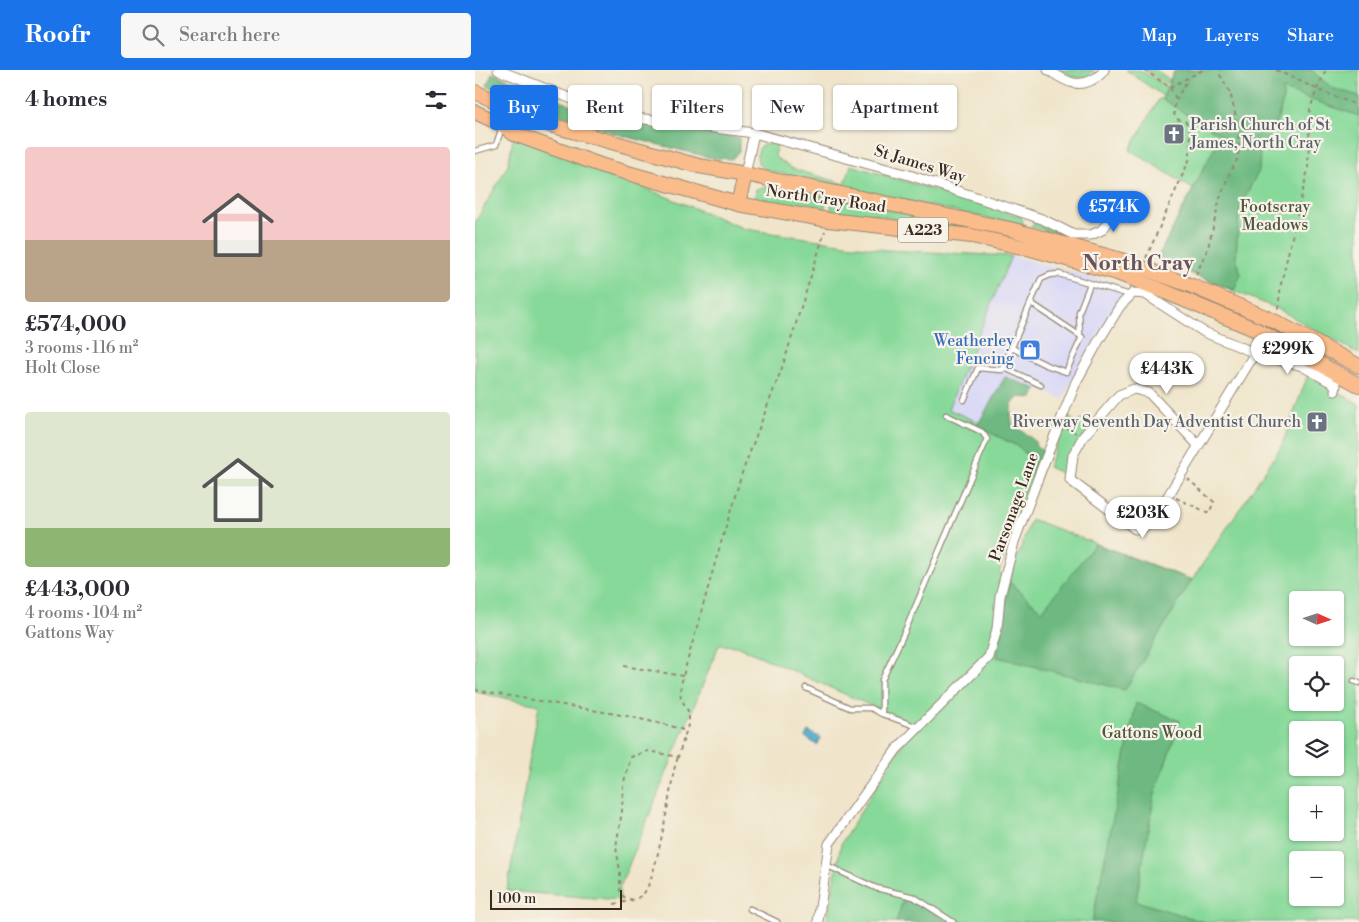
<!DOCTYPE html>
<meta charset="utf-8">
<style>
:root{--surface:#fff;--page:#f7f7f7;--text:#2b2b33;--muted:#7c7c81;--accent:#1a73e8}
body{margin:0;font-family:"Libre Bodoni",serif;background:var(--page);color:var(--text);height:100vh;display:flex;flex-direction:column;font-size:19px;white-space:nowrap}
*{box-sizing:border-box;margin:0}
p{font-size:16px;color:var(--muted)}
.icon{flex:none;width:28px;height:28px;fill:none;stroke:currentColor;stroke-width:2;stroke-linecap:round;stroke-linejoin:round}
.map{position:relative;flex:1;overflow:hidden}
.details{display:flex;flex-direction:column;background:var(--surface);width:475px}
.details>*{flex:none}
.guide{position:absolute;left:15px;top:15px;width:475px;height:45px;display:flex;gap:10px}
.needle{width:32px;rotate:93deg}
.controls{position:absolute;left:814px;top:521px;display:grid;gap:10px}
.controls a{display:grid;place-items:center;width:55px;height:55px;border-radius:5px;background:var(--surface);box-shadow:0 1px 4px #0004;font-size:25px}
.scale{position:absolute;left:15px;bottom:12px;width:132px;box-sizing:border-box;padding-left:5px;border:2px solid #3b2a1e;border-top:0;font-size:14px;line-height:18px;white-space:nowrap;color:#3b2a1e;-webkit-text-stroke:4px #f7f3e8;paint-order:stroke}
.price{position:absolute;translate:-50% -42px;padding:0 11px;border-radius:18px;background:#fff;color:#222;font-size:16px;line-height:32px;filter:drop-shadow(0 1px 2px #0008)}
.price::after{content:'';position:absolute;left:50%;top:30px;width:15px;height:11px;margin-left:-8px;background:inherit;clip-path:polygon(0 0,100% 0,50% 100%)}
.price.on{background:var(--accent);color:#fff}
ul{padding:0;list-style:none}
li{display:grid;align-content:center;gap:10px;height:265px;padding:0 25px}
li span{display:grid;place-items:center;height:155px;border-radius:5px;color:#555}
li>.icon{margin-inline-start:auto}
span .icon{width:90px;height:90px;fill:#fffc;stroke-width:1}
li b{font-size:21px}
h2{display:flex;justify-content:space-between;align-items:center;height:60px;padding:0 25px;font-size:21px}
.tag{padding:0 18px;border-radius:5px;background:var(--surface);box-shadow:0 1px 4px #0004;font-size:18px;line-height:45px}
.tag.on{background:var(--accent);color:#fff}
header{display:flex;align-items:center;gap:30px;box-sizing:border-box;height:70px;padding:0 25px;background:var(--accent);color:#fff}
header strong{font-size:24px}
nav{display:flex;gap:28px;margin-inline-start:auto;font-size:18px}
.search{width:350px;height:45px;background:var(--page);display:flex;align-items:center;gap:12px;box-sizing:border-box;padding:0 18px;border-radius:5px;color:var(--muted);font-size:19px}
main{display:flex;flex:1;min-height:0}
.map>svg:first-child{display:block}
.built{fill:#d8d7f8}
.green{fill:#87d999;stroke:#61825c;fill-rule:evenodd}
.forest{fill:#6db981;stroke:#547250}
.water{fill:#4ba9ca;stroke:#436a74}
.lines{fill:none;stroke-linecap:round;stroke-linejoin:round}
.service-casing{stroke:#968874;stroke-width:7}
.minor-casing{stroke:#968874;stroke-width:11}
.primary-casing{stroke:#968874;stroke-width:16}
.path{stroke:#968874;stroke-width:2;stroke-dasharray:4 4;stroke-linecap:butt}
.service{stroke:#fff;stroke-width:4.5}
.minor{stroke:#fff;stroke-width:9}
.primary{stroke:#fabc8b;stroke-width:14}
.labels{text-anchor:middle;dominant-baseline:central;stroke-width:4.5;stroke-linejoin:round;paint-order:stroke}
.shield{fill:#f7f3e8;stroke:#73665b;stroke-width:1}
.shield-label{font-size:15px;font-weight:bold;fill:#3b2a1e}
.worship-label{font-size:16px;fill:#5b616d;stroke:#f7f3e8;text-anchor:start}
.street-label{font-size:16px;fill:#3b2a1e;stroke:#f7f3e8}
.park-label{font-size:16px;fill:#4e563d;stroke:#f7f3e8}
.shop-label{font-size:16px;fill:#366cbe;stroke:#f7f3e8;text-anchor:end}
.district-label{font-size:21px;font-weight:bold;fill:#69535c;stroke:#f7f3e8}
</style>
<header>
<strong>Roofr</strong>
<div class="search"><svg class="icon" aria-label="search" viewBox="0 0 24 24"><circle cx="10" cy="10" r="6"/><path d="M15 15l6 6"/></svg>Search here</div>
<nav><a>Map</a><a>Layers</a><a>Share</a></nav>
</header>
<main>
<section class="details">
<h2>4 homes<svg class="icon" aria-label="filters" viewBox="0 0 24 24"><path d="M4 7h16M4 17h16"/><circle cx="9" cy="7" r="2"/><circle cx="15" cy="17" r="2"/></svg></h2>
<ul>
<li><span style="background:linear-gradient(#f6c9c9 60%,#b9a48a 0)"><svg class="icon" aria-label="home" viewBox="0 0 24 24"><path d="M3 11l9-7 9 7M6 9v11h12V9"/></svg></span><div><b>£574,000</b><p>3 rooms · 116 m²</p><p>Holt Close</p></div></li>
<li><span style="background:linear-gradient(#dfe7d0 75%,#8fb573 0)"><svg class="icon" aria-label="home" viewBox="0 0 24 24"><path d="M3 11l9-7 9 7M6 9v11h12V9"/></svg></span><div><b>£443,000</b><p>4 rooms · 104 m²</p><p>Gattons Way</p></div></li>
</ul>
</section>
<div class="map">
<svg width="884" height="852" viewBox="0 0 884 852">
<rect width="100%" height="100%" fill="#f7f3e8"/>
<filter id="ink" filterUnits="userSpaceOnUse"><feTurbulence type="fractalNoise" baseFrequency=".02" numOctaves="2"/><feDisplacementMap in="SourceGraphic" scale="10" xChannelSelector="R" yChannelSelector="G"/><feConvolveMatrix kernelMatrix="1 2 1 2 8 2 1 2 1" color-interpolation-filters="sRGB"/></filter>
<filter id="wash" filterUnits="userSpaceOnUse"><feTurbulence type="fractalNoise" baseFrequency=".0096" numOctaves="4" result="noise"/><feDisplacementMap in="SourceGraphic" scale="20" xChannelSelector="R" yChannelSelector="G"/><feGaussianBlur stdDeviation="1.12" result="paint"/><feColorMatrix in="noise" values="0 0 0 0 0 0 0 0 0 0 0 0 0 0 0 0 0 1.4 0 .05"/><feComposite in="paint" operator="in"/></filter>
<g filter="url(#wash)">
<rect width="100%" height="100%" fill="#f0e5cb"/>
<path class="built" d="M536,186L649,216L646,228L603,296L588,329L530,307L505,352L473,339Z"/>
<path class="green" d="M586,0H620C609,12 597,8 586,0Z
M651,0H665L692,17L694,12L690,13L670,0H681L695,10L700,0H884V284L803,239L683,190L685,183L718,119L655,80L684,29H687L688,26Z
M39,64L270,159L411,180L536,186L473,339L519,359L570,385L524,502L534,512L556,449L717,510L806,377L833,305L884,334V852H352L366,774L439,655L262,576L244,575L144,819L145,830L32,821L64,635L0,622V153L33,95ZM822,530H860V568H822ZM822,595H860V632H822ZM822,660H860V698H822ZM822,725H860V762H822ZM822,790H860V828H822Z
M292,73L302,74L300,87L318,99L370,114L376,95L545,146L548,151L547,156L290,100L283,93L282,85L285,77Z
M298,116L350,127L351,133L349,141L283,132L280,127L281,119Z
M357,127L468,150L592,179L441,154L403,145L356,142Z
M559,153H565L595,167L556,157Z
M593,346L602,354L606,349L615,355L592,395V406L573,397Z"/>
<path class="forest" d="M700,0H836L857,18L884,26V46L808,20V32L799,59L785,79L784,101L773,121L764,142L761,188L766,204L759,220L683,190L685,183L746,65L687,29Z
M17,3L135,50L220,60L264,68V81L257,89L237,88L145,65L91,47L12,16Z
M530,307L562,319L558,328L544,327C533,336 536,341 537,354L560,371V375L572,384L558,416L557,390L544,377L502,356Z
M620,474L717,510L650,620L522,587L534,512L567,541Z
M661,633L705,651L679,727L661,831L729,852H617Z
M429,827L482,852H421Z"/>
<path class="water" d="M333,661L346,668L342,675L330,667Z"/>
</g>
<g filter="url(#ink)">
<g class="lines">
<g class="service-casing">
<path id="service" d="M0,81L21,75L27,57
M605,266L604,242L615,214
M537,278L571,295L591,302L607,267L556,233
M528,297L566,315
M489,330L503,298L527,300L566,209L575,205L584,204L655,225
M879,611L884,613
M331,618L375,638H396L407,644
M443,657L407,644V610L430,561L512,369L507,362L471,345
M351,795L401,818L439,827L478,852
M275,839L302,852"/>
</g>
<g class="minor-casing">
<path id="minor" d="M23,0L138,45L279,63L434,105L567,149L599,165H616L627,160L636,148L642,133L654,134
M573,0C588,9 600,19 617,10C623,7 626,5 629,0
M270,104L279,63
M723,375L674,323L659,319L644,325L608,367L598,385L595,410L660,459L669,457L679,449L780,283L784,261
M343,852L354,774L422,679L514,587L522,559L525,526L539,472L565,403L601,312L623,272L645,236L658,223L670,224L729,262L780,283L827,296L861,315L860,321"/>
</g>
<g class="primary-casing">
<path id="primary" d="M0,22L75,55L224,96L265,103L535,159L646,190L717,216L797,250L884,296
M0,42L28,55L39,64L128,96L263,134L353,150L497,166L556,179L642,203L681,218L784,261L884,315
M263,134L270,104"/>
</g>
<path class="path" d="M669,0L695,17L701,29
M801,0L846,21L884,36
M695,17L728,0
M671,188L715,88V61L713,55L710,51L701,49C694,36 707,20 713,9
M721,205L733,178L745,128L754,104L763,88L764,70L761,47L755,22L745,5V0
M803,239L806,214L833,99L835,39L842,19L851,0
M592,358L601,363
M701,428L734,443L739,432L713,409
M149,596L208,606
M0,620L152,646L196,656L211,661
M158,830L149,827L145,822V801L141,777L147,741L148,715L156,687L173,681L203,687L214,652V643L206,628L205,621L208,606L242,486L267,403L308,295L350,161
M139,834C148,832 161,831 168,824C181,812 195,722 199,700L203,687"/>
<use href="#service" class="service"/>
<use href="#minor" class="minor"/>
<use href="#primary" class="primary"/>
</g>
</g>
<defs>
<g id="church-square" transform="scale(1.125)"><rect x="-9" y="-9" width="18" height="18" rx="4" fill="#6b7280" stroke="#f7f3e8"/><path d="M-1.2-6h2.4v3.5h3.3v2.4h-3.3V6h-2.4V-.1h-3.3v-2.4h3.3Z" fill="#fff"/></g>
<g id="shop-square" transform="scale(1.125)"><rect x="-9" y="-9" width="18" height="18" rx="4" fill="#3f7fe0" stroke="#f7f3e8"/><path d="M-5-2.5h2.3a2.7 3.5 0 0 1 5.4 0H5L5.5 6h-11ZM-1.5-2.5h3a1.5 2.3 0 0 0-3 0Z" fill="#fff"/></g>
</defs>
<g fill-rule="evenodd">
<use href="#church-square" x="699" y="64"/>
<use href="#shop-square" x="555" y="280"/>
<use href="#church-square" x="842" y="352"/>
</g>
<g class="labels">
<rect class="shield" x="423" y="147.5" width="50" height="25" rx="4"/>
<g class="shield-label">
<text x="448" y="160">A223</text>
</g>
<g class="worship-label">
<text x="715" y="55">Parish Church of St<tspan x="715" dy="18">James, North Cray</tspan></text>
<text x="826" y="352" text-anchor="end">Riverway Seventh Day Adventist Church</text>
</g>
<g class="street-label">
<text transform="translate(445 94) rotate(17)">St James Way</text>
<text transform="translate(351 129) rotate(8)">North Cray Road</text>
<text transform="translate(539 437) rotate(-70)">Parsonage Lane</text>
</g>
<g class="park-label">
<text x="800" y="137">Footscray<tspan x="800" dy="18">Meadows</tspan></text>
<text x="677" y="663">Gattons Wood</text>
</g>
<g class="shop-label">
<text x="539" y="271">Weatherley<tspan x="539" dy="18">Fencing</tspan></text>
</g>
<g class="district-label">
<text x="663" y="194">North Cray</text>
</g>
</g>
</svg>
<div class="controls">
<a><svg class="needle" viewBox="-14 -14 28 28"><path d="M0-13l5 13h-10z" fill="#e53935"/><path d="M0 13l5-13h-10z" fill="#7c7c81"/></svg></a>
<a><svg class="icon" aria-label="locate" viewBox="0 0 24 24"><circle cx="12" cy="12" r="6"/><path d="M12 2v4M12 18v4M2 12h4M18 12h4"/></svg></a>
<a><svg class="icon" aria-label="layers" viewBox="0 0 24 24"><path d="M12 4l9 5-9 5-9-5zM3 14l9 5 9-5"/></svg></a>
<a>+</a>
<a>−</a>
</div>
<div class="scale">100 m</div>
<b class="price on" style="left:639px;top:163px">£574K</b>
<b class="price" style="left:813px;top:305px">£299K</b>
<b class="price" style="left:692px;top:325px">£443K</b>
<b class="price" style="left:668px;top:469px">£203K</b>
<div class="guide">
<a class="tag on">Buy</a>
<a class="tag">Rent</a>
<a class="tag">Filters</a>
<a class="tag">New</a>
<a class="tag">Apartment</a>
</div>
</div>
</main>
